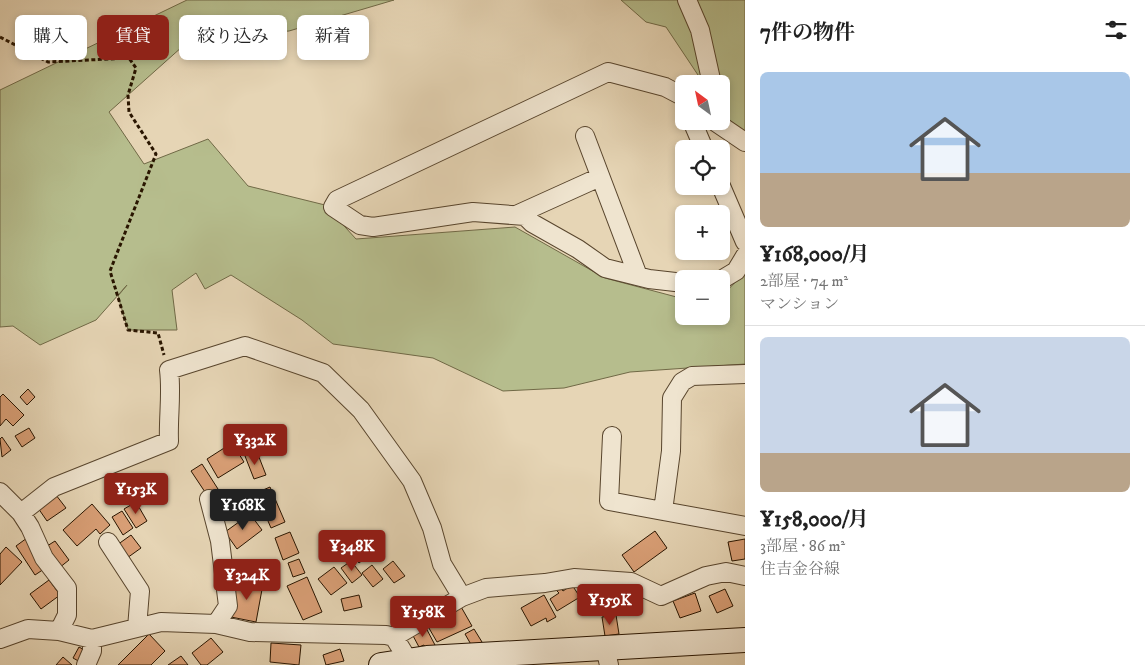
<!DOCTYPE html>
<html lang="ja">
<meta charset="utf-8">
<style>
:root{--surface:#fff;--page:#f2f2f2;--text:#222;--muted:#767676;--line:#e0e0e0;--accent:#8f2418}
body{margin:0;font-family:"IM FELL DW Pica","Noto Serif JP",serif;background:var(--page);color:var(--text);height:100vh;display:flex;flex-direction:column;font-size:19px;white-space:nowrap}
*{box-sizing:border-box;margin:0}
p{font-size:16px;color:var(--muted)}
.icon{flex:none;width:28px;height:28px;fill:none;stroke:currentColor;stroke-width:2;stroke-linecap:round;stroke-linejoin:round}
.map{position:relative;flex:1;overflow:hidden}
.side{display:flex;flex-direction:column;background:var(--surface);width:400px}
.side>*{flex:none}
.guide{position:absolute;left:15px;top:15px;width:475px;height:45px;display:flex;gap:10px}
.needle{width:32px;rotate:327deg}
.fabs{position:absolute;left:675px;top:75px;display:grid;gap:10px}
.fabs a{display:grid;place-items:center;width:55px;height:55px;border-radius:8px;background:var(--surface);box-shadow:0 2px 8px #0003;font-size:25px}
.price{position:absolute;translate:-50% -42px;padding:0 11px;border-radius:5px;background:var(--accent);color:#fff;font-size:16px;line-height:32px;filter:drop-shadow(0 1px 2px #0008)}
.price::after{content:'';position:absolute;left:50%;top:30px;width:15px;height:11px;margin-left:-8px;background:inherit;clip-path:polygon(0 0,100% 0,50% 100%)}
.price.selected{background:#222;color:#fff}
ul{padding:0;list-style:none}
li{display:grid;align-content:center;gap:10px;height:265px;padding:0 15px}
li+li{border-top:1px solid var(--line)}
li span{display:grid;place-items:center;height:155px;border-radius:8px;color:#555}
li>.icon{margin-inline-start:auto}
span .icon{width:90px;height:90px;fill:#fffc;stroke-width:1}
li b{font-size:21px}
h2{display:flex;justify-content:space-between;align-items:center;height:60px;padding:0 15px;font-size:21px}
.tag{padding:0 18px;border-radius:8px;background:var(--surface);box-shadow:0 2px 8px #0003;font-size:18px;line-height:45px}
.tag.selected{background:var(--accent);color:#fff}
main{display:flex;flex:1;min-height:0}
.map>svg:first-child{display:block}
.green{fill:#b6bd8d;stroke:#706946}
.building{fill:#d99f76;stroke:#291500}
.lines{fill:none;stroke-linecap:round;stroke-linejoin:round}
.street-casing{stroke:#58452d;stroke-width:20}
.secondary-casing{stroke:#291500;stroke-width:26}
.path{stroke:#291500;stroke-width:3;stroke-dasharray:4 2.5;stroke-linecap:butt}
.street{stroke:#efe4cf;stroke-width:18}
.secondary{stroke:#efe4cf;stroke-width:24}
</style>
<main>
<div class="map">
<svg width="745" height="665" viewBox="0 0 745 665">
<rect width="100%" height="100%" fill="#e6d5b5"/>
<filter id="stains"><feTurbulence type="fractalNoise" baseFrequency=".004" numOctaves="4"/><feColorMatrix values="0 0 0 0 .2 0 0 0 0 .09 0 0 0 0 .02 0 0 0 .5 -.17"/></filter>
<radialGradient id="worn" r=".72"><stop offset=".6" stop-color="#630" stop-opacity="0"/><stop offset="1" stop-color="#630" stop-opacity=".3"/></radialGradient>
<path class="green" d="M187,0H394L289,31L192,38L109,112L144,164L208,139L248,186L325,205L356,239L515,227L605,278L684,299V316H721V297L745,272V364L630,372L564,388L503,391L433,358L333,344L302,320L231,275L205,289L196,273L172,290L177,330H128L118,296L127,285L96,320L40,345L13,326L0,327V90Z
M621,0H745V131C720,118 721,111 721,84H704L666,27L646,22Z"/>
<path class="building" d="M28,389L35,397L27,405L20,397Z
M3,394L24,415L13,426L6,419L0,426V397Z
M29,428L35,438L22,447L15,436Z
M2,437L11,450L2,457L0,439Z
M232,443L244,462L218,478L207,459Z
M257,452L266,475L254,479L245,456Z
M202,464L218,489L207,495L191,471Z
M270,487L285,522L271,528L256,493Z
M56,495L66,508L47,521L38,508Z
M136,502L147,521L136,528L124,509Z
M92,504L110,525L100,534L96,529L77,546L63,530Z
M122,511L133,528L123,535L112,517Z
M250,514L262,530L237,549L225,532Z
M655,531L667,548L634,572L622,555Z
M290,532L299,553L283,560L275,538Z
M131,535L141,548L127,558L117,545Z
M27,538L47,567L35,575L16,546Z
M745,539V559L732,561L728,542Z
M358,540L369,555L359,563L348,548Z
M55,541L69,560L59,568L44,548Z
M6,547L22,562L0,585V554Z
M299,559L305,573L293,577L288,563Z
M351,561L362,575L352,583L341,568Z
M393,561L405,576L394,583L383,569Z
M372,565L383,579L373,587L362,573Z
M334,567L347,583L331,595L318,579Z
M307,577L322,612L303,620L287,586Z
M49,580L60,595L41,609L30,594Z
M237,580L263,584L256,622L231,617Z
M572,585L580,597L557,611L550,599L559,593L556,590L560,587L563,591Z
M604,589L605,597L611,596L612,606L589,610L586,592Z
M725,589L733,606L717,613L709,596Z
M636,593L639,611L622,614L619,596Z
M695,593L701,611L680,618L673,601Z
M359,595L362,607L344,611L341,599Z
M544,595L556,617L547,622L546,618L531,626L521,608Z
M460,605L472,626L437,642L426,623Z
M616,615L619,634L605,636L602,617Z
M425,626L435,645L426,649L424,645L419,647L411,632Z
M474,629L482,642L473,648L465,634Z
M149,634L165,651L151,665H118Z
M211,638L223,652L207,665H201L192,653Z
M271,643L301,645L299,665L270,662Z
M79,647L88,652L82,663L73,658Z
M340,649L344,661L326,665L323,655Z
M181,656L188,665H168Z
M63,657L72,665H56Z"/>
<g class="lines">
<g class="street-casing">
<path id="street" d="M687,0L700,30L712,84
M684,97L665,87L608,72L337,200L333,207L360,225L373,227L473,212L525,216L532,223L578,249L605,268L649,279L684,283
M692,121L704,149
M714,121L745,142
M585,136L638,276
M721,186L745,242
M516,215L600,177
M721,280L736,271L745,256
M745,374L692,376L682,382L672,398L671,451L663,511L745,526
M612,436L609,501L663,511
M0,492L21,513
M209,499L220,541L228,606L216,624
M108,542L140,591L137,628
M59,631L67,615V588L44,558L30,527L21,513L54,487L169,441C168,417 172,394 169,370L245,346L323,373L361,410L412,481L432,528L442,564L462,597
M394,637L462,597L486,588L545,583L574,578L631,582L661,596L706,576L726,572L745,576
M0,639L28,629L59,631L92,639L161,622L216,624L250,632L386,635L394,637L408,660
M605,648L609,665
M86,665L92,651V639"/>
</g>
<g class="secondary-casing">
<path id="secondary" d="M381,665L427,658L745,640"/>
</g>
<path class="path" d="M0,37L48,62L129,58L136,68L128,95L129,112L156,154L110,271L128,330L158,333L164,355"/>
<use href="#street" class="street"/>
<use href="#secondary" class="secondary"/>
</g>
<rect width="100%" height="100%" filter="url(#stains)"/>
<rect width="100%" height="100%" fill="url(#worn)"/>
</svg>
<div class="fabs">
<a><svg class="needle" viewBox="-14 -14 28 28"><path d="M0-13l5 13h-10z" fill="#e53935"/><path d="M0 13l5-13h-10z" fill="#767676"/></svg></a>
<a><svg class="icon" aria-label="locate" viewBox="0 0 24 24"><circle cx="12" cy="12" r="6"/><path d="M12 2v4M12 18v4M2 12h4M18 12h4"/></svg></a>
<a>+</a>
<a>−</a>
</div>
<b class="price" style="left:255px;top:466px">¥332K</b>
<b class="price" style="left:136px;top:515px">¥153K</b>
<b class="price selected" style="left:243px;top:531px">¥168K</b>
<b class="price" style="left:352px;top:572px">¥348K</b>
<b class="price" style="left:247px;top:601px">¥324K</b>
<b class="price" style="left:610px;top:626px">¥159K</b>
<b class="price" style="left:423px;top:638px">¥158K</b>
<div class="guide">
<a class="tag">購入</a>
<a class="tag selected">賃貸</a>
<a class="tag">絞り込み</a>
<a class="tag">新着</a>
</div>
</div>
<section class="side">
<h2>7件の物件<svg class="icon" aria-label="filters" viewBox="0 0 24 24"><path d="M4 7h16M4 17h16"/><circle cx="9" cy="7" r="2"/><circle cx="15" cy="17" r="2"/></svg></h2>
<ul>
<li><span style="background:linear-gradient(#a9c7e8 65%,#b9a48a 0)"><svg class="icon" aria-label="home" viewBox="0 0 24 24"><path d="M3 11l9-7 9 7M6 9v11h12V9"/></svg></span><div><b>¥168,000/月</b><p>2部屋 · 74 m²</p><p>マンション</p></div></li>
<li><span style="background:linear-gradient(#c9d6e8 75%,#b9a48a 0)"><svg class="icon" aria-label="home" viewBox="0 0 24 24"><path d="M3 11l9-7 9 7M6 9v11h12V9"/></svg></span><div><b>¥158,000/月</b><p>3部屋 · 86 m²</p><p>住吉金谷線</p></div></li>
</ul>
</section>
</main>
